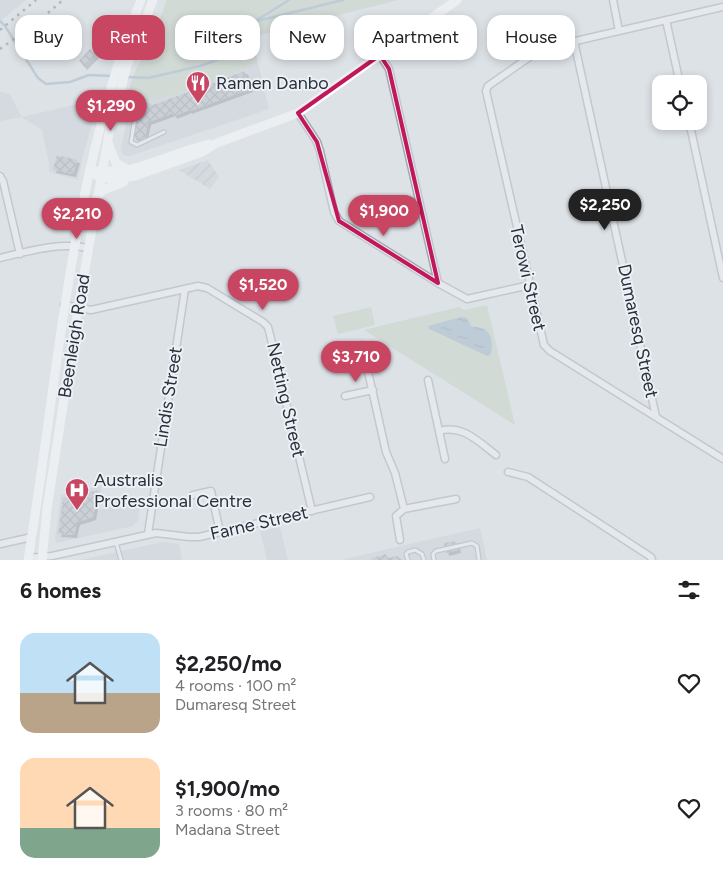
<!DOCTYPE html>
<meta charset="utf-8">
<style>
:root{--surface:#fff;--page:#f6f6f6;--text:#202124;--muted:#757577;--accent:#c84662}
body{margin:0;font-family:Figtree,sans-serif;background:var(--page);color:var(--text);height:100vh;display:flex;flex-direction:column;font-size:19px;white-space:nowrap}
*{box-sizing:border-box;margin:0}
p{font-size:16px;color:var(--muted)}
.icon{flex:none;width:28px;height:28px;fill:none;stroke:currentColor;stroke-width:2;stroke-linecap:round;stroke-linejoin:round}
.map{position:relative;height:560px;overflow:hidden}
.panel{display:flex;flex-direction:column;background:var(--surface);flex:1}
.panel>*{flex:none}
.guide{position:absolute;left:15px;top:15px;width:694px;height:45px;display:flex;gap:10px}
.buttons{position:absolute;left:652px;top:75px;display:grid;gap:10px}
.buttons a{display:grid;place-items:center;width:55px;height:55px;border-radius:10px;background:var(--surface);box-shadow:0 2px 8px #0003;font-size:25px}
.price{position:absolute;translate:-50% -42px;padding:0 11px;border-radius:18px;background:var(--accent);color:#fff;font-size:16px;line-height:32px;filter:drop-shadow(0 1px 2px #0008)}
.price::after{content:'';position:absolute;left:50%;top:30px;width:15px;height:11px;margin-left:-8px;background:inherit;clip-path:polygon(0 0,100% 0,50% 100%)}
.price.selected{background:#222;color:#fff}
ul{padding:0;list-style:none}
li{display:flex;align-items:center;gap:15px;height:125px;padding:0 20px}
li span{display:grid;place-items:center;flex:none;width:140px;height:100px;border-radius:15px;color:#555}
li>.icon{margin-inline-start:auto}
span .icon{width:60px;height:60px;fill:#fffc;stroke-width:1}
li b{font-size:21px}
h2{display:flex;justify-content:space-between;align-items:center;height:60px;padding:0 20px;font-size:21px}
.chip{padding:0 18px;border-radius:15px;background:var(--surface);box-shadow:0 2px 8px #0003;font-size:18px;line-height:45px}
.chip.selected{background:var(--accent);color:#fff}
.map>svg:first-child{display:block}
.built{fill:#ccd1d8}
.industrial{fill:url(#industrial-furrows)}
.park{fill:#c4d0bf}
.water{fill:url(#water-ripples)}
.lines{fill:none;stroke-linecap:round;stroke-linejoin:round}
.stream{stroke:#99b2c5;stroke-width:2.5}
.building{fill:url(#building-cross-hatch);filter:url(#shadow)}
.service-casing{stroke:#a3a9b0;stroke-width:5.5}
.minor-casing{stroke:#a3a9b0;stroke-width:9}
.service{stroke:#f0f2f5;stroke-width:3}
.minor{stroke:#f0f2f5;stroke-width:6}
.secondary{stroke:#fff;stroke-width:9}
.rail{stroke:#78828f;stroke-width:2.5;stroke-dasharray:2.5 5;stroke-linecap:butt}
.marked{fill:none;stroke:#c2185b;stroke-width:4;stroke-linejoin:round}
.labels{text-anchor:middle;dominant-baseline:central;stroke-width:4;stroke-linejoin:round;paint-order:stroke}
.poi-label{font-size:18px;fill:#27303c;stroke:#edf0f4;text-anchor:start}
.street-label{font-size:18px;fill:#27303c;stroke:#edf0f4}
</style>
<div class="map">
<svg width="723" height="560" viewBox="0 0 723 560">
<defs>
<pattern id="industrial-furrows" width="10" height="10" patternUnits="userSpaceOnUse" patternTransform="scale(1.25)"><rect width="10" height="10" fill="#ccd1d8"/><path d="M-1 1l2-2M0 10L10 0M9 11l2-2" fill="none" stroke="#afb4ba"/></pattern>
<pattern id="water-ripples" width="26" height="14" patternUnits="userSpaceOnUse" patternTransform="scale(1.25)"><rect width="26" height="14" fill="#99b2c5"/><path d="M2 4q2-2 4 0t4 0M15 11q2-2 4 0t4 0" fill="none" stroke="#7d91a1"/></pattern>
<pattern id="building-cross-hatch" width="8" height="8" patternUnits="userSpaceOnUse" patternTransform="scale(1.25)"><rect width="8" height="8" fill="#b5bbc3"/><path d="M0 0l8 8M0 8l8-8" fill="none" stroke="#9398a0"/></pattern>
<filter id="shadow"><feDropShadow dx="3" dy="3" stdDeviation="0" flood-color="#0004"/></filter>
</defs>
<rect width="100%" height="100%" fill="#dde2e7"/>
<path class="built" d="M0,0H26L0,21Z
M258,63L269,109L130,156H125L122,153L121,148L131,100L139,102L187,91Z
M0,91L10,95L22,117L99,99L83,156L78,180L49,172V164L42,130L21,117L0,121Z
M102,485L98,510L141,500L138,520L133,526L57,543L55,539L61,495Z
M280,527L288,560H267L260,531Z
M480,528L487,560H340L414,543Z
M163,542L179,544L182,560H80Z"/>
<path class="industrial" d="M208,160L219,177L210,189L179,170Z"/>
<path class="park" d="M167,0H398L252,37L258,63C230,74 158,107 131,100L133,95L128,91L136,69L151,42Z
M487,305L515,425L364,330L459,307L464,310Z
M371,307L375,325L338,334L333,316Z"/>
<path class="water" d="M461,317L467,318L471,326C475,327 480,327 484,329C492,333 494,348 490,355L487,356L429,329L428,326Z"/>
<g class="lines">
<path class="stream" d="M0,21L5,26L38,78L46,84L70,82L89,75L112,76
M257,21L343,0
M127,77L148,78L200,66L217,60L254,22L289,0"/>
</g>
<path class="building" d="M90,49L96,55L84,67L79,61Z
M245,71L250,89L189,111V110L174,116L173,113L148,122L144,140L133,137L143,102L153,105Z
M57,155L77,160L73,174L53,170Z
M98,490L93,517L77,522L74,535L58,534L63,498Z
M456,541L458,550L446,553L444,543Z
M386,554L387,558L398,556L401,560H373L372,558Z"/>
<g class="lines">
<g class="service-casing">
<path id="service" d="M135,118L131,142L137,145L164,132
M116,542L121,560
M408,560L406,554L408,552L415,550L422,554L424,560
M434,560L433,554L436,551L472,543L477,546L479,560"/>
</g>
<g class="minor-casing">
<path id="minor" d="M613,0L619,31
M723,7L541,49L488,86L486,91L544,345L550,351L723,459
M666,20L680,84
M574,41L656,417
M380,55L389,69L438,283
M298,113L317,142L320,151L334,212L339,221L438,283L467,299L530,285
M689,121L723,278
M0,176L3,181L20,254
M0,258C29,251 59,242 88,248
M64,305L91,310L198,286L207,288L263,322L268,327L270,335L312,511
M362,345L386,452L395,473L404,509
M428,380L445,459
M345,396L373,390
M439,431C462,424 478,441 496,455
M508,472L528,477L651,557L652,560
M193,495L211,491L220,532
M148,534L185,289
M400,540L396,516L404,509L456,499
M0,544L32,537
M28,558L52,556L156,533L189,537H199L370,497"/>
</g>
<use href="#service" class="service"/>
<use href="#minor" class="minor"/>
<path class="secondary" d="M108,143L116,163L128,170
M97,171C108,170 117,173 128,170C155,163 181,151 209,144
M96,175L113,179L135,176L202,152L217,143L298,113L457,0
M97,197L103,190L124,182
M28,560C59,372 70,179 141,0
M42,560L47,509L78,308L110,128L127,66L153,0"/>
<path class="rail" d="M0,30L36,0
M0,49L35,24L63,0"/>
</g>
<path d="M0 0H723V560H0ZM380,55L389,69L438,283L339,221L317,142L298,113Z" fill="#dde2e7" fill-opacity=".55" fill-rule="evenodd"/>
<path class="marked" d="M380,55L389,69L438,283L339,221L317,142L298,113Z"/>
<defs>
<g id="restaurant-pin" transform="scale(1.25)"><path d="M0 17L-7.5 6A9.5 9.5 0 1 1 7.5 6Z" fill="#c84662" stroke="#edf0f4"/><path d="M-5-6h1v4h1v-4h1v4h1v-4h1v5L-1.5 .5V6h-2V.5L-5-1ZM5-6V6H3V1.5H1.5Q1.5-4 5-6Z" fill="#fff"/></g>
<g id="hospital-pin" transform="scale(1.25)"><path d="M0 17L-7.5 6A9.5 9.5 0 1 1 7.5 6Z" fill="#c84662" stroke="#edf0f4"/><path d="M-5-5h3v3.5h4V-5h3V5h-3V1.5h-4V5h-3Z" fill="#fff"/></g>
</defs>
<g fill-rule="evenodd">
<use href="#restaurant-pin" x="198" y="83"/>
<use href="#hospital-pin" x="77" y="490"/>
</g>
<g class="labels">
<g class="poi-label">
<text x="216" y="83">Ramen Danbo</text>
<text x="94" y="480">Australis<tspan x="94" dy="21">Professional Centre</tspan></text>
</g>
<g class="street-label">
<text transform="translate(528 278) rotate(77)">Terowi Street</text>
<text transform="translate(638 331) rotate(78)">Dumaresq Street</text>
<text transform="translate(74 336) rotate(-81)">Beenleigh Road</text>
<text transform="translate(168 397) rotate(-81)">Lindis Street</text>
<text transform="translate(286 400) rotate(77)">Netting Street</text>
<text transform="translate(259 523) rotate(-13)">Farne Street</text>
</g>
</g>
</svg>
<div class="buttons">
<a><svg class="icon" aria-label="locate" viewBox="0 0 24 24"><circle cx="12" cy="12" r="6"/><path d="M12 2v4M12 18v4M2 12h4M18 12h4"/></svg></a>
</div>
<b class="price" style="left:111px;top:132px">$1,290</b>
<b class="price selected" style="left:605px;top:231px">$2,250</b>
<b class="price" style="left:384px;top:237px">$1,900</b>
<b class="price" style="left:77px;top:240px">$2,210</b>
<b class="price" style="left:263px;top:311px">$1,520</b>
<b class="price" style="left:356px;top:383px">$3,710</b>
<div class="guide">
<a class="chip">Buy</a>
<a class="chip selected">Rent</a>
<a class="chip">Filters</a>
<a class="chip">New</a>
<a class="chip">Apartment</a>
<a class="chip">House</a>
</div>
</div>
<section class="panel">
<h2>6 homes<svg class="icon" aria-label="filters" viewBox="0 0 24 24"><path d="M4 7h16M4 17h16"/><circle cx="9" cy="7" r="2"/><circle cx="15" cy="17" r="2"/></svg></h2>
<ul>
<li><span style="background:linear-gradient(#bfe0f5 60%,#b9a48a 0)"><svg class="icon" aria-label="home" viewBox="0 0 24 24"><path d="M3 11l9-7 9 7M6 9v11h12V9"/></svg></span><div><b>$2,250/mo</b><p>4 rooms · 100 m²</p><p>Dumaresq Street</p></div><svg class="icon" aria-label="heart" viewBox="0 0 24 24"><path d="M12 20l-8-8c-3-5 5-10 8-4 3-6 11-1 8 4z"/></svg></li>
<li><span style="background:linear-gradient(#ffd9b3 70%,#7fa58c 0)"><svg class="icon" aria-label="home" viewBox="0 0 24 24"><path d="M3 11l9-7 9 7M6 9v11h12V9"/></svg></span><div><b>$1,900/mo</b><p>3 rooms · 80 m²</p><p>Madana Street</p></div><svg class="icon" aria-label="heart" viewBox="0 0 24 24"><path d="M12 20l-8-8c-3-5 5-10 8-4 3-6 11-1 8 4z"/></svg></li>
</ul>
</section>
